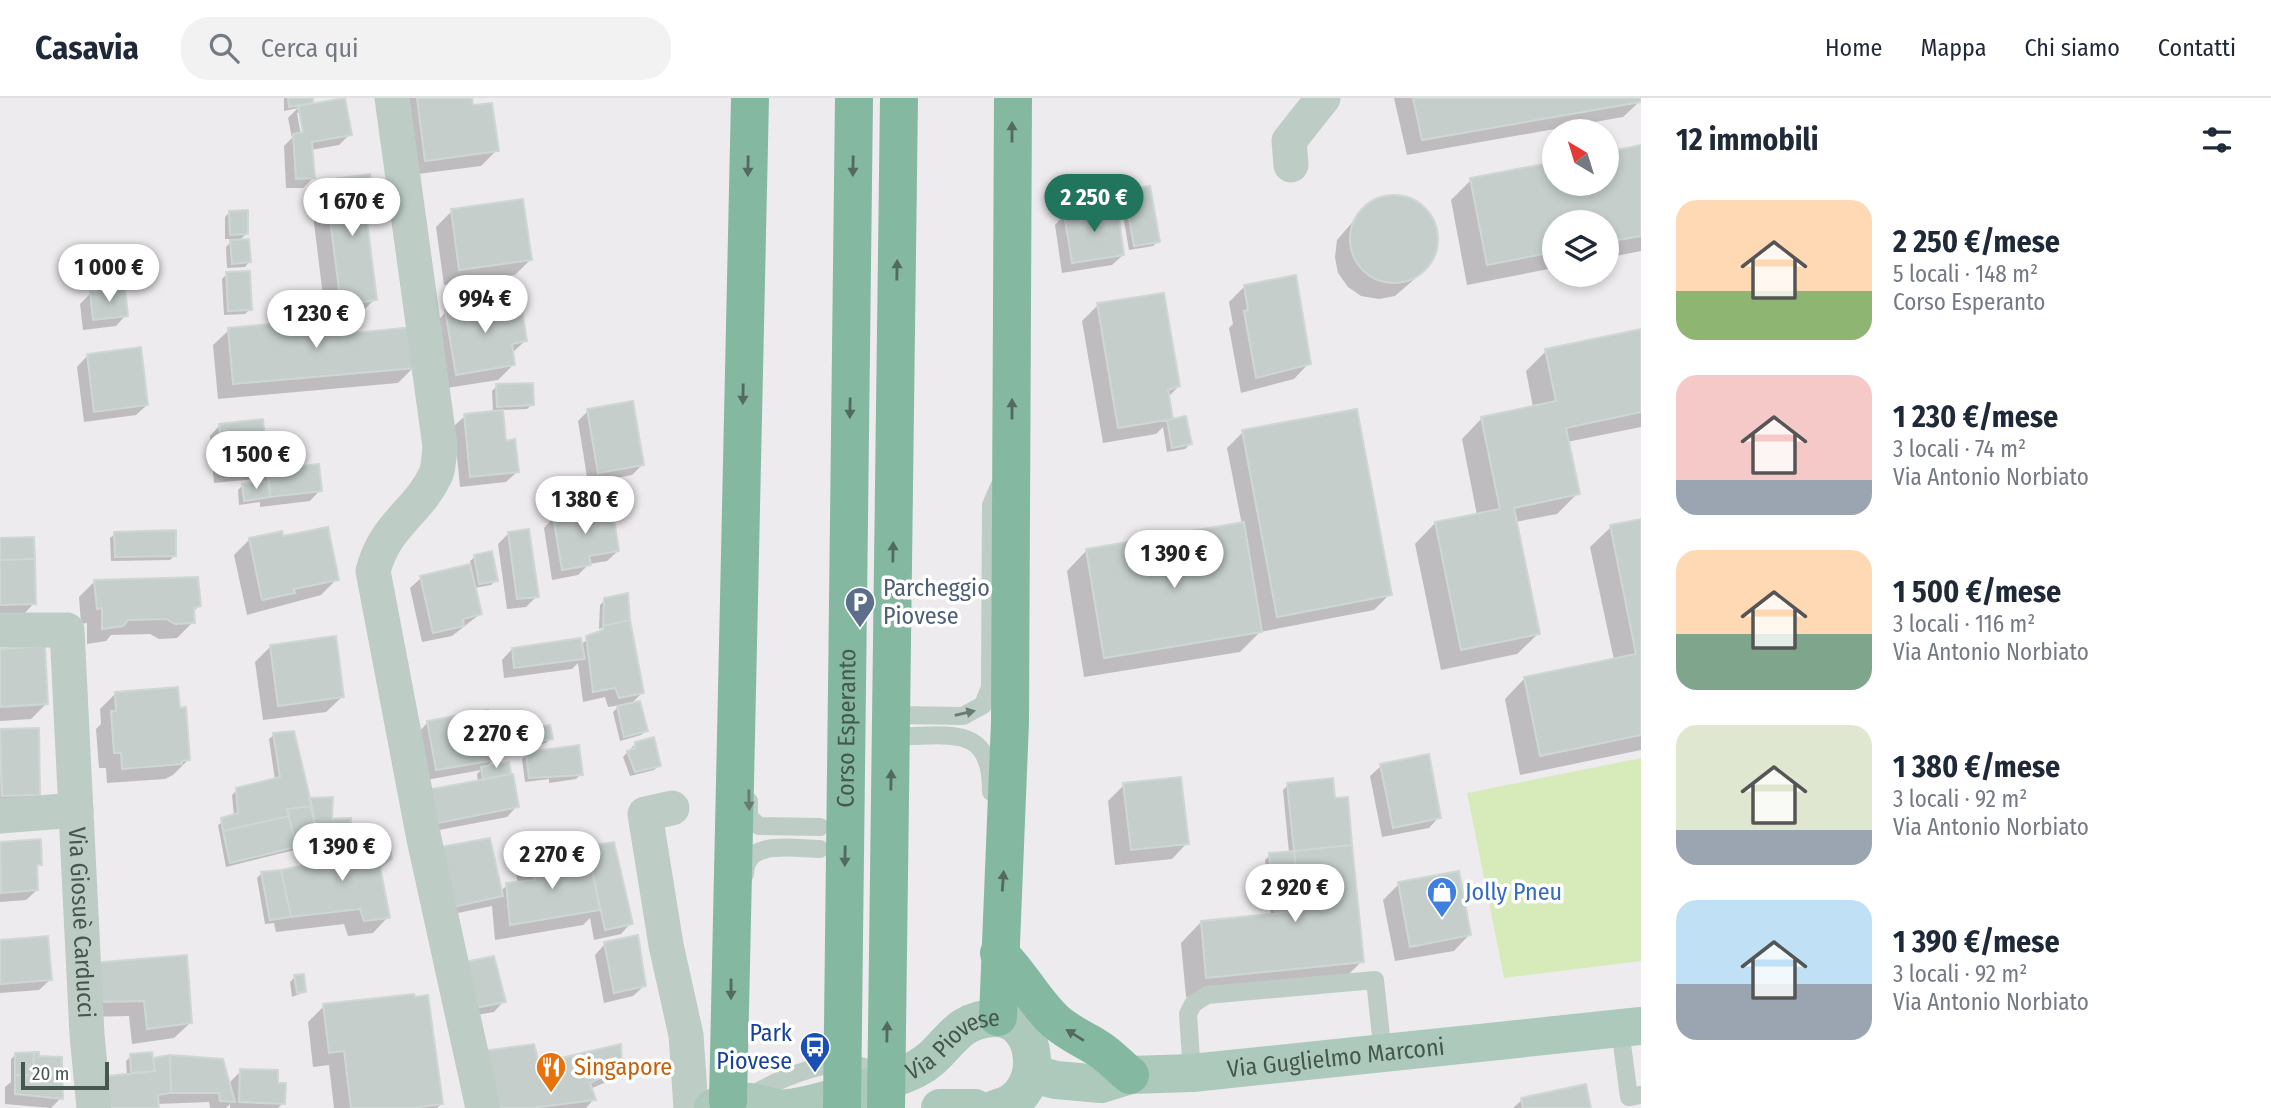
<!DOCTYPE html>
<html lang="it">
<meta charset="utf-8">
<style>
:root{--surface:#fff;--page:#f2f2f3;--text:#1f2937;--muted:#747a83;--line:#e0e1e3;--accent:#20755c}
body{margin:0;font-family:"Fira Sans Condensed",sans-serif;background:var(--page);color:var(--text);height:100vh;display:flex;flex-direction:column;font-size:26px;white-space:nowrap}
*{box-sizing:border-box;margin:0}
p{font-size:23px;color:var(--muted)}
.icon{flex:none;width:38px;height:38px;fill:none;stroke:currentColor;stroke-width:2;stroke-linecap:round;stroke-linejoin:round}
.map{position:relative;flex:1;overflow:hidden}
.panel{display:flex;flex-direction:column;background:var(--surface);width:630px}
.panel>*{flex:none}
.needle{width:46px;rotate:322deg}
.buttons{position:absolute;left:1542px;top:21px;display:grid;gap:14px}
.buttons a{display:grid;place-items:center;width:77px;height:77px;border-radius:50%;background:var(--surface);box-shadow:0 4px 10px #0003;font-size:35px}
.scale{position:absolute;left:21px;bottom:18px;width:88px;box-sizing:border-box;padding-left:7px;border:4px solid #45574e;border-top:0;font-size:19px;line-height:24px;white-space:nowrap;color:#45574e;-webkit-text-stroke:5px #fff;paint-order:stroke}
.price{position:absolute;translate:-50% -60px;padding:0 16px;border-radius:24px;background:#fff;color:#222;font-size:23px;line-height:46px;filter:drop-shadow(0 2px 4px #0008)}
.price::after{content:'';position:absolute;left:50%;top:42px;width:21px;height:16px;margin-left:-10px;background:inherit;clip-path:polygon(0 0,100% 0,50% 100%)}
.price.active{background:var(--accent);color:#fff}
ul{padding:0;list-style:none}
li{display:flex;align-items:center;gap:21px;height:175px;padding:0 35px}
li span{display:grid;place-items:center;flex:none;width:196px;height:140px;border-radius:21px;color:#555}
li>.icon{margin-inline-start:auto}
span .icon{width:84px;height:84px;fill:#fffc;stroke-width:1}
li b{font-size:30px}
h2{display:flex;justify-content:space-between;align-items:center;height:84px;padding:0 35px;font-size:30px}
header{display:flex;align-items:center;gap:42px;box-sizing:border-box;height:98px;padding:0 35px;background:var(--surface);border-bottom:2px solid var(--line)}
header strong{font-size:33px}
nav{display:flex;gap:38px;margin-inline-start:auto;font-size:24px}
.search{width:490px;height:63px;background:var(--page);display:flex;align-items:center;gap:18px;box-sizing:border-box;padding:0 24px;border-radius:28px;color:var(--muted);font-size:26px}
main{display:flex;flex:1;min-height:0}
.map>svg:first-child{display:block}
.green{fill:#d7ebba}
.shadow{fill:#0003;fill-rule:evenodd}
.building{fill:#c5cecb;stroke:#cfd7d5;stroke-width:2}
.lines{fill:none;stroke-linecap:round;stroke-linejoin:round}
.lane{stroke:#bdcdc5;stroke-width:18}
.street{stroke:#bdcdc5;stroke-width:35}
.primary{stroke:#acc9bb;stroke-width:38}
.highway{stroke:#85b8a1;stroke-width:38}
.oneway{fill:#526a5f}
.oneway2{fill:#697a72}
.labels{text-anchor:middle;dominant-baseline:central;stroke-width:7;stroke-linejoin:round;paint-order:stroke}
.service-label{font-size:24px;fill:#4e5e75;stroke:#fff;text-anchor:start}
.street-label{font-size:24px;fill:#45574e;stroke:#fff}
.shop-label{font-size:24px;fill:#366cbe;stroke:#fff;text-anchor:start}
.transit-label{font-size:24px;fill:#164399;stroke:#fff;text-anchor:end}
.food-label{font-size:24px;fill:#c56008;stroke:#fff;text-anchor:start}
</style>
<header>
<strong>Casavia</strong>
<div class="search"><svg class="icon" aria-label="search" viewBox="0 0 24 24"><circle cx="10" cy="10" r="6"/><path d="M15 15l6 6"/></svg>Cerca qui</div>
<nav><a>Home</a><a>Mappa</a><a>Chi siamo</a><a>Contatti</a></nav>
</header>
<main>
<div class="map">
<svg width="1641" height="1010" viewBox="0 0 1641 1010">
<rect width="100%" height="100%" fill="#eeebee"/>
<path class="green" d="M1641,660V863L1504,880L1467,695Z"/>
<path class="shadow" d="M284,0H311L307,8L350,36L339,47L311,52L313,80L303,90H286L284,48L292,40L288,20L298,10L284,13ZM297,15H301L306,43H302Z
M400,0H471L472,9L497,52L481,68L410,77Z
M1394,0H1638L1639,4L1623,19L1407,57Z
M1641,49V153L1606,160V124H1554V170L1467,187L1451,102L1471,82L1554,66V86H1606V55Z
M326,84L371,97L363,105L375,201L359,217L351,218L353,236L414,269L398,285L218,301L213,247L229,232L326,223L311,100Z
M1125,94L1158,143L1153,148L1129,152L1120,99Z
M1393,98L1410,101L1424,110L1433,123L1437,140L1434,157L1426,171L1395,198L1379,201L1361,198L1348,189L1338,175L1335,159L1337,142L1363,112L1376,102Z
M452,113L530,162L515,177L444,187L436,129Z
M230,114L247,135L239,143L249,164L245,169L227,170L226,149L234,141H225V119Z
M1065,116L1123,157L1112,167L1062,175L1055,127Z
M227,176L250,211L245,216L224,217L222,181Z
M1245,188L1309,265L1294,281L1241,295L1229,230L1233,226L1229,204Z
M90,196L126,217L116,228L83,232L80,206Z
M1098,207L1179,288L1168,299L1171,320L1190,346L1185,351L1167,354L1163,329L1156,336L1103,345L1082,223Z
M446,214L525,243L511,256L513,267L498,282L440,291L430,230Z
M1641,233V329L1567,344L1578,395L1557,416L1515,424L1538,536L1517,556L1441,572L1415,446L1435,425L1477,417L1462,341L1482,320L1533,309L1526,273L1546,253Z
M87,258L147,307L136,317L84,324L77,269Z
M497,288L532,306L527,311L501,312L504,345L517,374L506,384L460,389L454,328L465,318L493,315L492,293Z
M588,313L643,366L632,377L588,385L578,323Z
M220,327L266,371L255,381L214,385L210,338Z
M1243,334L1390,496L1374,512L1260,534L1240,554L1084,579L1067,473L1087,452L1242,427L1227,350Z
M268,374L320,392L310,403L260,409V404L239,407L238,392L243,387L257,385Z
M554,419L618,453L607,463L589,466L578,477L552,482L544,430Z
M1641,423V652L1520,677L1505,601L1525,580L1614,562L1590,449L1611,429Z
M115,436L175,457L170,462L111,463L110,440Z
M508,436L537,498L526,509L507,511L498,446Z
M282,440L337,481L321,497L247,517L234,457L250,441Z
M0,441L34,505L24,516L0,517Z
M475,459L496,482L491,487L474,490L480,516L452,538L422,544L410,490L421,480L471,468L470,463Z
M94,484L200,507L192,515L193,524L177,540L159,541L150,536L111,537L106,543L87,546V525L81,526L79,499Z
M605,502L643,594L630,607L646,633L641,637L620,643L613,614L620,607L608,609L605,599L583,604L578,565L572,571L504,580L502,562L512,551L581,546L597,536L604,529L599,531L600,507Z
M271,548L342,599L326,614L263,622L255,564Z
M0,552L46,606L31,621L0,623Z
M116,595L188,662L173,677L165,681L107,685L106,670H99L96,631L101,626L100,611Z
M428,624L494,661L485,670L507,666L517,708L507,719L418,736L478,684L477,676L481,672L426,682L418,635Z
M534,632L551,640L546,645L531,648L530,637Z
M1,633L38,697L28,707L0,708Z
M274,637L307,702L331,723L350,722V744L390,761L379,772L388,819L373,835L348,838L344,826L276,834L274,825L265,826L257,780L262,775L334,769L330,749L313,752L315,747L226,769L218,727L234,718L232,697L237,692L275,682L269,641Z
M636,645L659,668L654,672L630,678L623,659Z
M527,656L581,676L576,681L549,685V681L525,684L522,661Z
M1381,668L1439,719L1429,730L1382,739L1370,678Z
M1124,687L1187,745L1172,761L1115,767L1108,703Z
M1288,687L1362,863L1342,883L1186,899L1181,845L1201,824L1271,817L1265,762L1270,757L1289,755L1283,692Z
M39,743L41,766L35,771L37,792L26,802L0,804V746Z
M588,749L631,825L621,836L594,842L590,820L583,827L495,842L492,808L443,818L430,761L500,794L507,787L518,786L515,770L531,754L552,770L579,766L577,760ZM587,756H590L592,764H589Z
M1399,786L1469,837L1454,853L1395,863L1383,802Z
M0,844L50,882L39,892L0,895Z
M605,846L644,888L633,898L604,905L595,857Z
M93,867L190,925L174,940L132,946L129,918L82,919Z
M451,877L504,903L494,914L465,919Z
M295,879L304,894L292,899L290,884Z
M324,908L441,1006L437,1010H334L329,967L313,969L308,924Z
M16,956L61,1000L51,1010L5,1006V989L11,984V961Z
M131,958L152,963L154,961L228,986L241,973L276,986L283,1005L278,1010H230V1006L226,1010H210L209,1004L157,1006V1010L127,978L126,963Z
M538,967L620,969L604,985L590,991L594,1001L586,1010H480Z
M1522,1002L1589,1010H1513Z"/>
<path class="building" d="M288,0H313V5L289,9Z
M345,0L352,37L312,44L315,80L296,81L293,36L303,34L298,8Z
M417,0H472L473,7L492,5L499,53L425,63Z
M1413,0H1640L1641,4L1422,42Z
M1641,47V138L1606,144V124H1554V154L1487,167L1470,80L1554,64V86H1606V54Z
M370,76L373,98L364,99L377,202L341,207L325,82Z
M1150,88L1160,144L1134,148L1124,92Z
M1350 141a44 44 0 1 1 88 0a44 44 0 1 1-88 0Z
M523,101L532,162L459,172L451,111Z
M1117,107L1124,157L1072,165L1064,115Z
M248,112V136L230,137L229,113Z
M249,141L251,164L232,166L230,142Z
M250,173L252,212L228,213L226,174Z
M1296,177L1311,266L1256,280L1244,213L1248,212L1244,187Z
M125,190L128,218L93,222L90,194Z
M1164,195L1180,288L1168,292L1173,321L1118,330L1097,205Z
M520,200L527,243L512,246L515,267L456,277L445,212Z
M352,218L354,235L412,229L416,270L233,286L228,230Z
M1641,231V314L1566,330L1580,396L1514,410L1540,536L1461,552L1435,424L1500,411L1481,319L1556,303L1545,251Z
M141,249L148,307L94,314L87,256Z
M533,285L534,307L497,309L496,286Z
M633,303L644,367L598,375L587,311Z
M1357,311L1392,497L1277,519L1242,332Z
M503,312L506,343L515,341L519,374L470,379L464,316Z
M1186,318L1192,346L1172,350L1167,322Z
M263,321L268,371L224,376L219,326Z
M319,366L322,393L270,399L267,372Z
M269,383L270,399L244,403L242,386Z
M612,408L619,453L589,458L591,467L562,472L553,418Z
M1641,421V637L1540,658L1524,579L1636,556L1610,427Z
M1244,424L1262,534L1104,560L1086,451Z
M328,429L339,482L294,491L295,495L262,502L249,440L282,433L283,438Z
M529,431L539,499L517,501L508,434Z
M176,432V458L115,459L114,434Z
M34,439L35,461L0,462V440Z
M492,453L498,483L479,486L474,457Z
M35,461L36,506L0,507V462Z
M470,466L482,516L463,521L464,528L433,535L420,478Z
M198,479L201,508L194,510L195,525L175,526L166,521L128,522L123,528L102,531V510L97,511L94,482Z
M628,495L630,522L603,528L604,500Z
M630,522L644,595L619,600L615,590L593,594L586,538L603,532V528Z
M336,538L344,599L278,608L270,547Z
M581,540L585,561L514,570L512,550Z
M45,548L48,606L0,609V551Z
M178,589L180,610L186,609L190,662L182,663V666L122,671L121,655H114L111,613H116L115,594Z
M640,603L648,633L624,639L617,608Z
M488,612L496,662L436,672L427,623Z
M550,627L553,641L536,644L534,630Z
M39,630L40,697L2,698L0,631Z
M294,633L312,708L287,711L289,718L223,733L221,720L238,715L236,690L280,679L273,635Z
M654,639L661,668L635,674L627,653L635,650V644Z
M579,647L583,677L529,680L526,654Z
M1429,656L1441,720L1393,730L1380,666Z
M509,664L511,676L483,681L481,669Z
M513,676L519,709L428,727L421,693Z
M1181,679L1189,746L1131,752L1123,685Z
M1333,680L1335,700L1348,699L1352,747L1294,753L1287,685Z
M333,699L332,721L351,720V742L316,748L318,743L309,700Z
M312,708L318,743L296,749L287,711Z
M289,718L296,749L230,765L223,733Z
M388,737L392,761L380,769L390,820L364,823L360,811L291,819L281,772L323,763L324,769L353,763L351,742Z
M490,740L503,798L453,809L440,749Z
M41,741L42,767H37L38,792L1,795L0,744Z
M351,742L353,763L338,765L335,745Z
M614,744L633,826L605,832L587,748Z
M1352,747L1364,864L1206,880L1201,823L1300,813L1294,753Z
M550,749L553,768L590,763L600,812L510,827L506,785L535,782L530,753Z
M1294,753L1300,813L1275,815L1269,755Z
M281,772L291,819L270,822L261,774Z
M1459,773L1471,837L1410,849L1398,784Z
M638,837L646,888L614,895L604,844Z
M48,838L52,882L0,886V842Z
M187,857L192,925L147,931L144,903L97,904L92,865Z
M494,858L506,904L475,910L460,865Z
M304,876L306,894L297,895L294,877Z
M414,896L415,899L428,897L443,1006L413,1010H351L344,953L329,955L323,906Z
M534,946L539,965L621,946L622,969L590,985L596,1002L531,1010H501L482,953Z
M34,954H39V958L62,959L63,1001L15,996V977H33Z
M34,954L33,977H15V955Z
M152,954L155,973L131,975L130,956Z
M170,957L171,995L158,997L159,1010H102L99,979L155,973L153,960Z
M170,957L223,961L235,1004L220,1003L219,995H171Z
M240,971L278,972V985H286L285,1006L239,1004Z
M1586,986L1591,1010H1523L1521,1000Z"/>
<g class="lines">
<path class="lane" d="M897,617L963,618L983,607L990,589L991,407L1001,384
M897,638C948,639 992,624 991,694
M749,703V719L759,728L820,729
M745,776C746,740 794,751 820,751
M1620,931L1629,999L1641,997
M1192,975L1188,916L1193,906L1207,897L1375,882L1383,957
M746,1001C771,984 819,963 850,966C862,967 876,973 888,977"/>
<g class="street">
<path d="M392,0L440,348C439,357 439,368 436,376C418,415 385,426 373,473L424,741L483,1010"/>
<path d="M1291,67L1289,43L1323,0"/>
<path id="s1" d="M0,532H67L87,937L94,1010"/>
<path d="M672,710L645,716L666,847L686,937L691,1010"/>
<path d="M0,718L76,712"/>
</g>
<g class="primary">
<path id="s2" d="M1033,976L1056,982L1101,986L1130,977L1192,975L1641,928"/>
<path d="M713,1010C737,999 753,1004 778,1010"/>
<path id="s3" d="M788,1010C814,1008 892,983 916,971C949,954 951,922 994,920C1040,918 1048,999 997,1010"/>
<path d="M940,1010H975"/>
</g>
<g class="highway">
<path d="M999,855C1020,875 1033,902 1054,922C1067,934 1081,940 1096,949C1108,956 1119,968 1130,977"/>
<path d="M998,919L1010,624L1013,0"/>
<path d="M728,1003L750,0"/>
<path id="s4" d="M842,1010L854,0"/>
<path d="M886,1010L899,0"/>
</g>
</g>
<defs><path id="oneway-solid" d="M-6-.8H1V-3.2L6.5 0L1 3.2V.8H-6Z" transform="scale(1.75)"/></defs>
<g class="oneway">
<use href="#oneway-solid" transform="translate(1012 34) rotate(-90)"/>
<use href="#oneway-solid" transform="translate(748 68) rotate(91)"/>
<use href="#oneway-solid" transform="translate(853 68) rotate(91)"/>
<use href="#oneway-solid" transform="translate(897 172) rotate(-89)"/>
<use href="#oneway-solid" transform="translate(743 296) rotate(91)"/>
<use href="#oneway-solid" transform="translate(850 310) rotate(91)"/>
<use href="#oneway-solid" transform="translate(1012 311) rotate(-90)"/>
<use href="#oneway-solid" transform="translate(893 454) rotate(-89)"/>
<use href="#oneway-solid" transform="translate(891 682) rotate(-89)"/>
<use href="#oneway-solid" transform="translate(845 758) rotate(91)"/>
<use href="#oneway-solid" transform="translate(1003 783) rotate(-86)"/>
<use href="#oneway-solid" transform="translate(731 891) rotate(90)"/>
<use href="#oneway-solid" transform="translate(887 934) rotate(-89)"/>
<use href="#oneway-solid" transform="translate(1075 937) rotate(-148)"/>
</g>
<g class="oneway2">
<use href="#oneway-solid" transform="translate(965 615) rotate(-13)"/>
<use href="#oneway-solid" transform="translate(749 702) rotate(89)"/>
</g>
<defs>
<g id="parking-pin" transform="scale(1.575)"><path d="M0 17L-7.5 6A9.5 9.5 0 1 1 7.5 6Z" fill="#5c6f8a" stroke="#fff"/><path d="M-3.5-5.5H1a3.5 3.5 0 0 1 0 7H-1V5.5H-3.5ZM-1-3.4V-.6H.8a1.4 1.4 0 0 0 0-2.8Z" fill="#fff"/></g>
<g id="shop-pin" transform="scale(1.575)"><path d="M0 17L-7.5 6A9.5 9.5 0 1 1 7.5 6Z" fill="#3f7fe0" stroke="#fff"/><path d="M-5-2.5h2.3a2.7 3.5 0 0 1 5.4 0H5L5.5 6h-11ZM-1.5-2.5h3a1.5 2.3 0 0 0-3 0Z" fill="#fff"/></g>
<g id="bus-pin" transform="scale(1.575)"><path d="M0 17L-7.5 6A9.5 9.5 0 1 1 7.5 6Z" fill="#1a4fb4" stroke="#fff"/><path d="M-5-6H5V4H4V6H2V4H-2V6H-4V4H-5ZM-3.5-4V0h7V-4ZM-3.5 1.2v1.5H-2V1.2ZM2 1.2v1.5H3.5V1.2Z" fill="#fff"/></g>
<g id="restaurant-pin" transform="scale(1.575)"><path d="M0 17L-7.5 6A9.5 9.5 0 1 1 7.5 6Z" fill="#e8710a" stroke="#fff"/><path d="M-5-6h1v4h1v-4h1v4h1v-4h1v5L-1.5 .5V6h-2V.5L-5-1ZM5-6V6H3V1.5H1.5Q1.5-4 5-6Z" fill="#fff"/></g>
</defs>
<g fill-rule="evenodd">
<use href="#parking-pin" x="860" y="504"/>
<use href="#shop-pin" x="1442" y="794"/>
<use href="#bus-pin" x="815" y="949"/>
<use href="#restaurant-pin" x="551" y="969"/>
</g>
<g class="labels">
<g class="service-label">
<text x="883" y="490">Parcheggio<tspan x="883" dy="28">Piovese</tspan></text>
</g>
<g class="street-label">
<text stroke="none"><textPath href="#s4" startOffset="380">Corso Esperanto</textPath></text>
<text stroke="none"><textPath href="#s1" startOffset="360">Via Giosuè Carducci</textPath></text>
<text stroke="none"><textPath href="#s3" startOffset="180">Via Piovese</textPath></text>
<text stroke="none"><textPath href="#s2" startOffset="306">Via Guglielmo Marconi</textPath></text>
</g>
<g class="shop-label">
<text x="1465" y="794">Jolly Pneu</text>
</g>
<g class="transit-label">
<text x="792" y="935">Park<tspan x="792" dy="28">Piovese</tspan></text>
</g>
<g class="food-label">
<text x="574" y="969">Singapore</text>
</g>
</g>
</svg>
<div class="buttons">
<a><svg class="needle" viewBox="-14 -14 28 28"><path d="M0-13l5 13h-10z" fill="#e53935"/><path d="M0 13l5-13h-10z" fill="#747a83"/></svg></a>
<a><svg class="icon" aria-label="layers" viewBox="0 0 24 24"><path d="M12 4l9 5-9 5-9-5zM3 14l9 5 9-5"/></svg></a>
</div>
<div class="scale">20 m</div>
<b class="price active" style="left:1094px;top:136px">2 250 €</b>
<b class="price" style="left:352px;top:140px">1 670 €</b>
<b class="price" style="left:109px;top:206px">1 000 €</b>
<b class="price" style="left:485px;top:237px">994 €</b>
<b class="price" style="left:316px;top:252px">1 230 €</b>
<b class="price" style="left:256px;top:393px">1 500 €</b>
<b class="price" style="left:585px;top:438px">1 380 €</b>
<b class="price" style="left:1174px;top:492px">1 390 €</b>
<b class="price" style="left:496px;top:672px">2 270 €</b>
<b class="price" style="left:342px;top:785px">1 390 €</b>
<b class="price" style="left:552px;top:793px">2 270 €</b>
<b class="price" style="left:1295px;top:826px">2 920 €</b>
</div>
<section class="panel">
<h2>12 immobili<svg class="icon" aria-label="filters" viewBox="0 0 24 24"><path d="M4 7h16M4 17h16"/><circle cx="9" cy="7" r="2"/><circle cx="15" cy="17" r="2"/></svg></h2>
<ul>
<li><span style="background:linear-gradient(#ffd9b3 65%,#8fb573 0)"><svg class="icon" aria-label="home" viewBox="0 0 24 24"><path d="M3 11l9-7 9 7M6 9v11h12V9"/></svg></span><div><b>2 250 €/mese</b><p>5 locali · 148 m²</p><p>Corso Esperanto</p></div></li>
<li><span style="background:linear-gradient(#f6c9c9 75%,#9aa5b1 0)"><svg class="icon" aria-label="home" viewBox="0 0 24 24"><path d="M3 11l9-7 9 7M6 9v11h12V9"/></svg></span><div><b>1 230 €/mese</b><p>3 locali · 74 m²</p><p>Via Antonio Norbiato</p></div></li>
<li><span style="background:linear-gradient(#ffd9b3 60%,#7fa58c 0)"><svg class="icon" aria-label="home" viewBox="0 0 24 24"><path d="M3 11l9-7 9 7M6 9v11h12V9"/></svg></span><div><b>1 500 €/mese</b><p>3 locali · 116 m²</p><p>Via Antonio Norbiato</p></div></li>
<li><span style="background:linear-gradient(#dfe7d0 75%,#9aa5b1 0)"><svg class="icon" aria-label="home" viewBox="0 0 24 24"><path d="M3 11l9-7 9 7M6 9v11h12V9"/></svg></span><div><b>1 380 €/mese</b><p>3 locali · 92 m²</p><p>Via Antonio Norbiato</p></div></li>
<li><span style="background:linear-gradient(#bfe0f5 60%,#9aa5b1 0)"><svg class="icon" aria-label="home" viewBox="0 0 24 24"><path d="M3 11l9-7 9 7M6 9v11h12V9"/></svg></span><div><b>1 390 €/mese</b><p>3 locali · 92 m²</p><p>Via Antonio Norbiato</p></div></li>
</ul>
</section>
</main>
